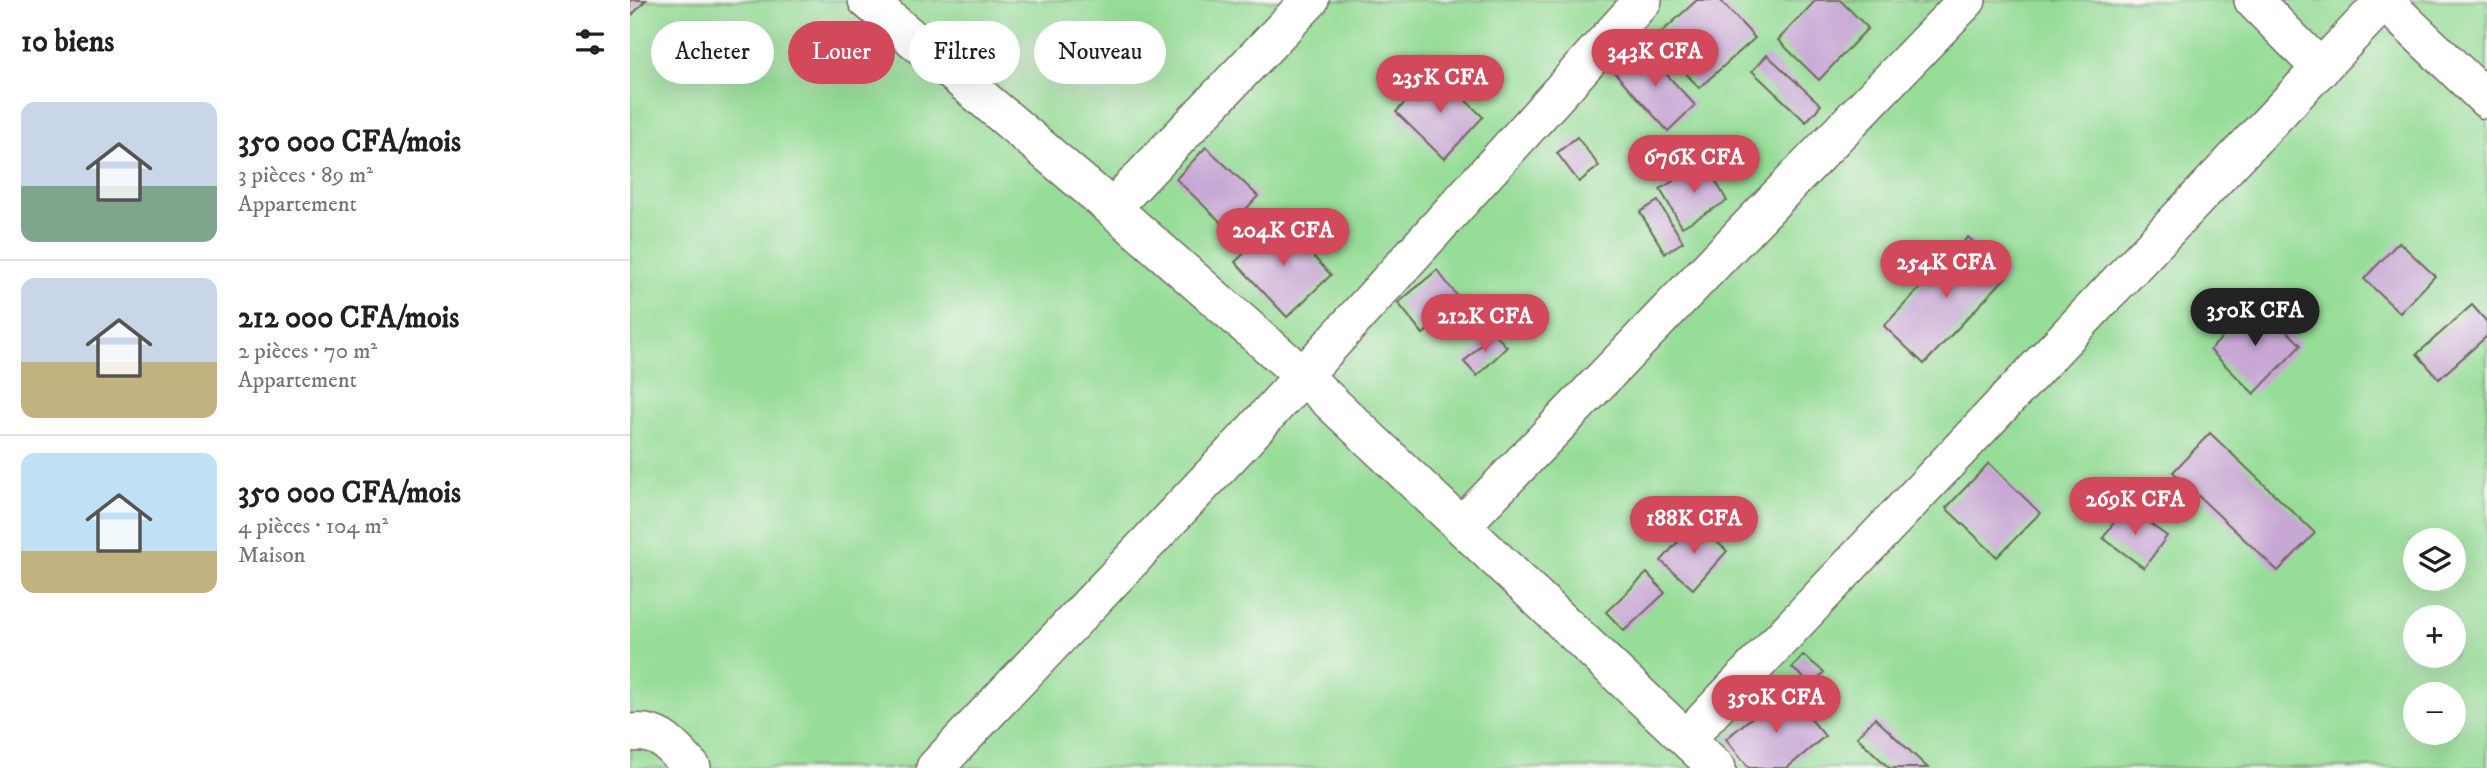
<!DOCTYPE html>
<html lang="fr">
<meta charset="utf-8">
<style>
:root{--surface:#fff;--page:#f2f2f2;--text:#202124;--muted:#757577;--line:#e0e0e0;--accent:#d1495b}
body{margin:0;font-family:"IM FELL DW Pica",serif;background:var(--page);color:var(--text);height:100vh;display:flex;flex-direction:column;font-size:26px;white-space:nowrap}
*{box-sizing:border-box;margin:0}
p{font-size:23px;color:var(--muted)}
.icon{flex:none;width:38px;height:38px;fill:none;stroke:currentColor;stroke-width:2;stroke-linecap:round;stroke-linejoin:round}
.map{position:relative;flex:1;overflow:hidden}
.drawer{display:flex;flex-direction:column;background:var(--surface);width:630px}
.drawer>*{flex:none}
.guide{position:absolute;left:21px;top:21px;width:665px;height:63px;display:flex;gap:14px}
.controls{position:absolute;left:1773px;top:528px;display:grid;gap:14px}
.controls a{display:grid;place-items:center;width:63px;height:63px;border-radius:50%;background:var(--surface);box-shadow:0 7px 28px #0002;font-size:35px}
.price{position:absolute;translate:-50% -60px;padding:0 16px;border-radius:24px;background:var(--accent);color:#fff;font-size:23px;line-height:46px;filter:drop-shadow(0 2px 4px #0008)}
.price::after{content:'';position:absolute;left:50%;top:42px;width:21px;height:16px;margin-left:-10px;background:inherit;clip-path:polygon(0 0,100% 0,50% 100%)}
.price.selected{background:#222;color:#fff}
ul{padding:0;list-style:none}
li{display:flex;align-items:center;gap:21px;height:175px;padding:0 21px}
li+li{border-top:2px solid var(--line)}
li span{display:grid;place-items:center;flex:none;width:196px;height:140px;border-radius:14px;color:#555}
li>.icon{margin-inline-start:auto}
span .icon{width:84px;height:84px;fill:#fffc;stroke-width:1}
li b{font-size:30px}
h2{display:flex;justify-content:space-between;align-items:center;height:84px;padding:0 21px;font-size:30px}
.pill{padding:0 24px;border-radius:32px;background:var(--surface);box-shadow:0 7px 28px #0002;font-size:24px;line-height:63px}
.pill.selected{background:var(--accent);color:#fff}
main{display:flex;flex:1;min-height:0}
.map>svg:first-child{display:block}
.green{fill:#96dd97;stroke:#608461;stroke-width:2;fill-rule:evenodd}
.building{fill:#c8a7d4}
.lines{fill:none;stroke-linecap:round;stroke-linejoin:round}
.minor-casing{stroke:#6f6b5f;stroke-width:40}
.minor{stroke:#fff;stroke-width:37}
</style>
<main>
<section class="drawer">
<h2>10 biens<svg class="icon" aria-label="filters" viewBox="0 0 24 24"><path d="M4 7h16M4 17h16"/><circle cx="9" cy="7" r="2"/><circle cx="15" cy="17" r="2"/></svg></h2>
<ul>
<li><span style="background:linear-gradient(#c9d6e8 60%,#7fa58c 0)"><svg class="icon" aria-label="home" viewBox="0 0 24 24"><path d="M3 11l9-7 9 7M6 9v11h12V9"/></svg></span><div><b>350 000 CFA/mois</b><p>3 pièces · 89 m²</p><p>Appartement</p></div></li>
<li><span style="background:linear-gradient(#c9d6e8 60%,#c2b280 0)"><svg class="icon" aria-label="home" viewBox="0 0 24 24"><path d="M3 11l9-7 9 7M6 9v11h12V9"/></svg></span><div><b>212 000 CFA/mois</b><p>2 pièces · 70 m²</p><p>Appartement</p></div></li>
<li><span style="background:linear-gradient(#bfe0f5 70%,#c2b280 0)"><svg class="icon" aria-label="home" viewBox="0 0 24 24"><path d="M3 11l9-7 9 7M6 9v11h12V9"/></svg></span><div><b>350 000 CFA/mois</b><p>4 pièces · 104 m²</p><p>Maison</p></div></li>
</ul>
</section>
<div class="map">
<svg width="1857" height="768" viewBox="0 0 1857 768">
<rect width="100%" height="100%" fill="#f6f6f2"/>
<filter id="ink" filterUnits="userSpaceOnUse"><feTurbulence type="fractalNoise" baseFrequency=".0143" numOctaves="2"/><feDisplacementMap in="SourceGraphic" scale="14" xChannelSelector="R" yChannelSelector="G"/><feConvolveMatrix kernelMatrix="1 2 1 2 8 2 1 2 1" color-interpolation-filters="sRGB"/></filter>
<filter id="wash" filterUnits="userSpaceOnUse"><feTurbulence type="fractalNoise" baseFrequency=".00686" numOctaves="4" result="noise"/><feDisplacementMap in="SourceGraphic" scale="28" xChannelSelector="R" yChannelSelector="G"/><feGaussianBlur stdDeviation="1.57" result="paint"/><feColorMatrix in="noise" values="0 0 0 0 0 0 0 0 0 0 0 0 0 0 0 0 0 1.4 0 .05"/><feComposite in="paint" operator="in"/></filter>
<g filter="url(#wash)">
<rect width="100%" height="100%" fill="#ece1c0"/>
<path class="green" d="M0,0H1857V768H0ZM1785,541H1824V579H1785ZM1785,618H1824V656H1785ZM1785,695H1824V733H1785Z"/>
<g id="blocks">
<path class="building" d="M0,0H16L0,17Z
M1067,0H1090L1125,38L1069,88L1025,38Z
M1186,0H1210L1238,28L1189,80L1148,40Z
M1011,47L1065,105L1038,131L984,72Z
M1137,55L1191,105L1176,122L1122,71Z
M805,71L853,117L814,159L766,112Z
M947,137L969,166L949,182L927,153Z
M576,147L628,196L598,229L546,179Z
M1075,162L1097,201L1052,227L1030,189Z
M1028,201L1053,242L1035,253L1010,212Z
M649,220L701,275L657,317L605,262Z
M1338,237L1378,275L1294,364L1254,326Z
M1769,242L1805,276L1770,313L1734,279Z
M807,270L832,302L793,334L768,303Z
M1627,302L1671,345L1624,394L1580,350Z
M1842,305L1857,322V336L1809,379L1787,354Z
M863,332L877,347L847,376L834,362Z
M1580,433L1685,533L1648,571L1543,472Z
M1359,463L1410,513L1367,557L1316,508Z
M1495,506L1537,536L1514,568L1473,538Z
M1065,522L1097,551L1063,589L1031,561Z
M1017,573L1035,593L994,631L976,612Z
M1173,655L1194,672L1183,685L1162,668Z
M1156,689L1195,736L1157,768H1119L1096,739Z
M1245,718L1298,768H1259L1227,737Z"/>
</g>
</g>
<g filter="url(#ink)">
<use href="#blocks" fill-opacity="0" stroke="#6f6b5f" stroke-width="2"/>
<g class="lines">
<g class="minor-casing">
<path id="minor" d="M237,0L482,208
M680,0L482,208L672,375L1087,768
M1623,0L1691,69
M1754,1L1857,100
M832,525L1337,0
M0,733C31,729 43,748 62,768
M1057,738L1755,0
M305,768L613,442L1013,0"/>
</g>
<use href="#minor" class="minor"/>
</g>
</g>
</svg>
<div class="controls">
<a><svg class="icon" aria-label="layers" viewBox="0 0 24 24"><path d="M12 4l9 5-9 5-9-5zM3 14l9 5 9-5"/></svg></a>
<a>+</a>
<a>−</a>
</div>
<b class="price" style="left:1025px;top:89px">343K CFA</b>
<b class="price" style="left:810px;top:115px">235K CFA</b>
<b class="price" style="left:1064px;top:195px">676K CFA</b>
<b class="price" style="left:653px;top:268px">204K CFA</b>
<b class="price" style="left:1316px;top:300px">254K CFA</b>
<b class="price selected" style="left:1625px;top:348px">350K CFA</b>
<b class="price" style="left:855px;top:354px">212K CFA</b>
<b class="price" style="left:1505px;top:537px">269K CFA</b>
<b class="price" style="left:1064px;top:556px">188K CFA</b>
<b class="price" style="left:1146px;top:735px">350K CFA</b>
<div class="guide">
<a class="pill">Acheter</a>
<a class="pill selected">Louer</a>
<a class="pill">Filtres</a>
<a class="pill">Nouveau</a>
</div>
</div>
</main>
